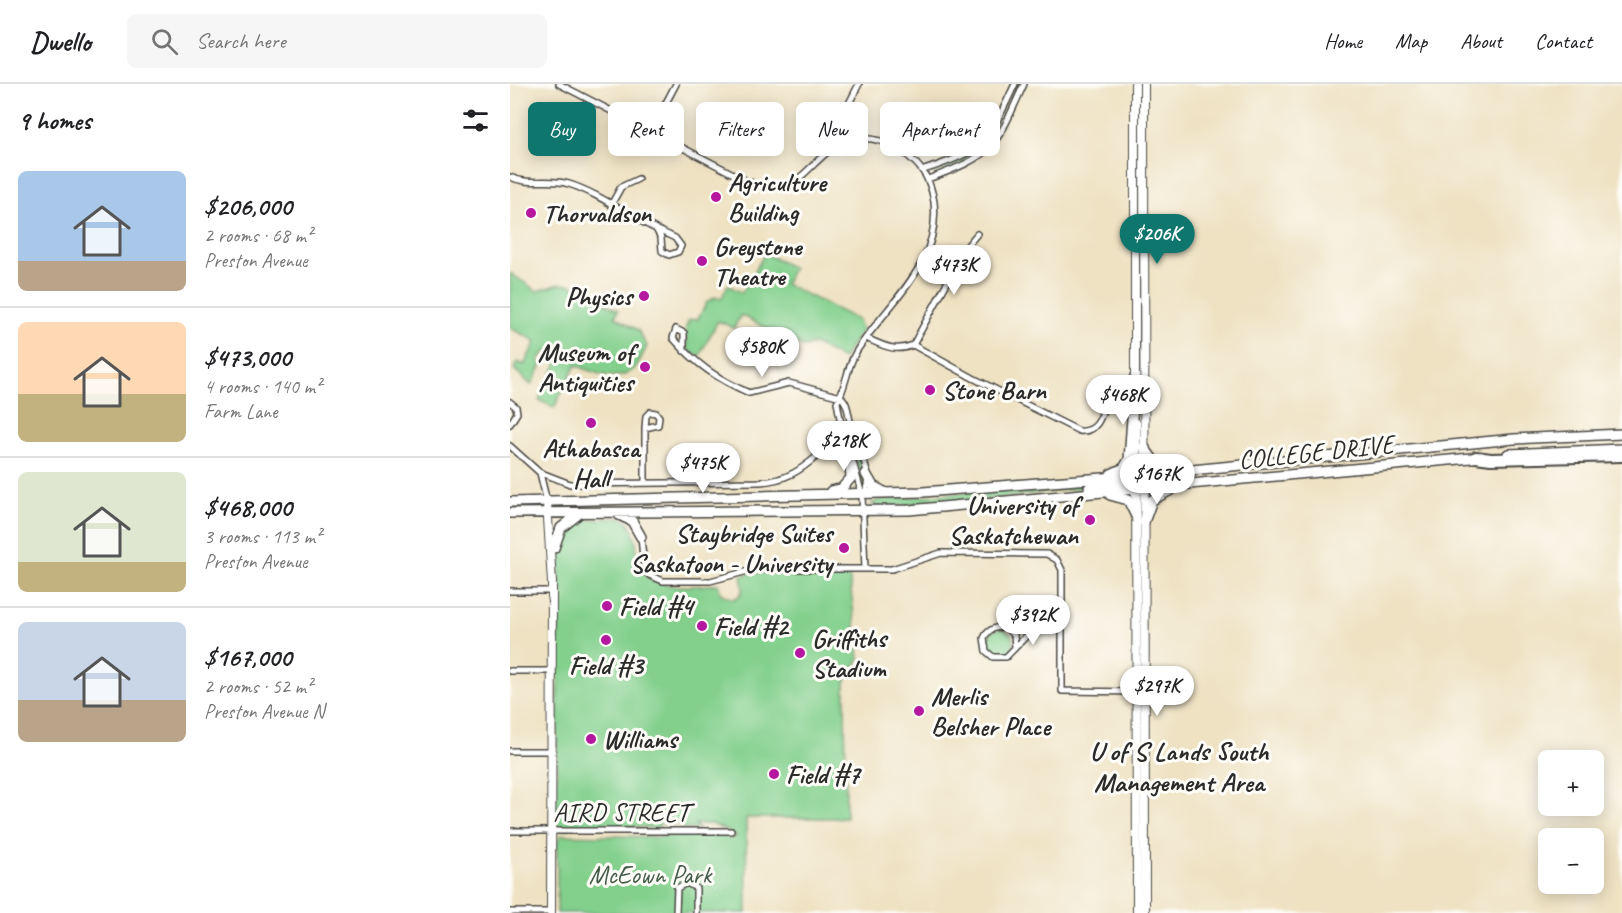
<!DOCTYPE html>
<meta charset="utf-8">
<style>
:root{--surface:#fff;--page:#f6f6f6;--text:#202124;--muted:#757577;--line:#e0e0e0;--accent:#0f766e}
body{margin:0;font-family:Caveat,sans-serif;background:var(--page);color:var(--text);height:100vh;display:flex;flex-direction:column;font-size:22px;white-space:nowrap}
*{box-sizing:border-box;margin:0}
p{font-size:20px;color:var(--muted)}
.icon{flex:none;width:33px;height:33px;fill:none;stroke:currentColor;stroke-width:2;stroke-linecap:round;stroke-linejoin:round}
.map{position:relative;flex:1;overflow:hidden}
.side{display:flex;flex-direction:column;background:var(--surface);width:510px}
.side>*{flex:none}
.top-card{position:absolute;left:18px;top:18px;width:570px;height:54px;display:flex;gap:12px}
.fabs{position:absolute;left:1028px;top:666px;display:grid;gap:12px}
.fabs a{display:grid;place-items:center;width:66px;height:66px;border-radius:9px;background:var(--surface);box-shadow:0 3px 15px #0003;font-size:30px}
.price{position:absolute;translate:-50% -51px;padding:0 14px;border-radius:21px;background:#fff;color:#222;font-size:20px;line-height:39px;filter:drop-shadow(0 2px 3px #0008)}
.price::after{content:'';position:absolute;left:50%;top:36px;width:18px;height:14px;margin-left:-9px;background:inherit;clip-path:polygon(0 0,100% 0,50% 100%)}
.price.on{background:var(--accent);color:#fff}
ul{padding:0;list-style:none}
li{display:flex;align-items:center;gap:18px;height:150px;padding:0 18px}
li+li{border-top:2px solid var(--line)}
li span{display:grid;place-items:center;flex:none;width:168px;height:120px;border-radius:9px;color:#555}
li>.icon{margin-inline-start:auto}
span .icon{width:72px;height:72px;fill:#fffc;stroke-width:1}
li b{font-size:26px}
h2{display:flex;justify-content:space-between;align-items:center;height:72px;padding:0 18px;font-size:26px}
.tag{padding:0 21px;border-radius:9px;background:var(--surface);box-shadow:0 3px 15px #0003;font-size:21px;line-height:54px}
.tag.on{background:var(--accent);color:#fff}
header{display:flex;align-items:center;gap:36px;box-sizing:border-box;height:84px;padding:0 30px;background:var(--surface);border-bottom:2px solid var(--line)}
header strong{font-size:28px}
nav{display:flex;gap:33px;margin-inline-start:auto;font-size:21px}
.search{width:420px;height:54px;background:var(--page);display:flex;align-items:center;gap:15px;box-sizing:border-box;padding:0 21px;border-radius:9px;color:var(--muted);font-size:22px}
main{display:flex;flex:1;min-height:0}
.map>svg:first-child{display:block}
.green{fill:#83d08d;stroke:#577e5c;stroke-width:1.5}
.lines{fill:none;stroke-linecap:round;stroke-linejoin:round}
.street-casing{stroke:#484642;stroke-width:8}
.secondary-casing{stroke:#484642;stroke-width:10}
.primary-casing{stroke:#484642;stroke-width:12}
.highway-casing{stroke:#484642;stroke-width:14}
.street{stroke:#fff;stroke-width:5}
.secondary{stroke:#fff;stroke-width:8}
.primary{stroke:#fff;stroke-width:9}
.highway{stroke:#fff;stroke-width:10}
.poi-dot{fill:#b5179e;stroke:#fdfcf7;stroke-width:2}
.labels{text-anchor:middle;dominant-baseline:central;stroke-width:6;stroke-linejoin:round;paint-order:stroke}
.poi-label{font-size:26px;font-weight:bold;fill:#2b2b2b;stroke:#fdfcf7;text-anchor:start}
.street-label{font-size:26px;fill:#2b2b2b;stroke:#fdfcf7}
.park-label{font-size:26px;fill:#455d48;stroke:#fdfcf7}
.neighbourhood-label{font-size:27px;font-weight:bold;fill:#2b2b2b;stroke:#fdfcf7}
</style>
<header>
<strong>Dwello</strong>
<div class="search"><svg class="icon" aria-label="search" viewBox="0 0 24 24"><circle cx="10" cy="10" r="6"/><path d="M15 15l6 6"/></svg>Search here</div>
<nav><a>Home</a><a>Map</a><a>About</a><a>Contact</a></nav>
</header>
<main>
<section class="side">
<h2>9 homes<svg class="icon" aria-label="filters" viewBox="0 0 24 24"><path d="M4 7h16M4 17h16"/><circle cx="9" cy="7" r="2"/><circle cx="15" cy="17" r="2"/></svg></h2>
<ul>
<li><span style="background:linear-gradient(#a9c7e8 75%,#b9a48a 0)"><svg class="icon" aria-label="home" viewBox="0 0 24 24"><path d="M3 11l9-7 9 7M6 9v11h12V9"/></svg></span><div><b>$206,000</b><p>2 rooms · 68 m²</p><p>Preston Avenue</p></div></li>
<li><span style="background:linear-gradient(#ffd9b3 60%,#c2b280 0)"><svg class="icon" aria-label="home" viewBox="0 0 24 24"><path d="M3 11l9-7 9 7M6 9v11h12V9"/></svg></span><div><b>$473,000</b><p>4 rooms · 140 m²</p><p>Farm Lane</p></div></li>
<li><span style="background:linear-gradient(#dfe7d0 75%,#c2b280 0)"><svg class="icon" aria-label="home" viewBox="0 0 24 24"><path d="M3 11l9-7 9 7M6 9v11h12V9"/></svg></span><div><b>$468,000</b><p>3 rooms · 113 m²</p><p>Preston Avenue</p></div></li>
<li><span style="background:linear-gradient(#c9d6e8 65%,#b9a48a 0)"><svg class="icon" aria-label="home" viewBox="0 0 24 24"><path d="M3 11l9-7 9 7M6 9v11h12V9"/></svg></span><div><b>$167,000</b><p>2 rooms · 52 m²</p><p>Preston Avenue N</p></div></li>
</ul>
</section>
<div class="map">
<svg width="1112" height="829" viewBox="0 0 1112 829">
<rect width="100%" height="100%" fill="#fdfcf7"/>
<filter id="ink" filterUnits="userSpaceOnUse"><feTurbulence type="fractalNoise" baseFrequency=".0167" numOctaves="2"/><feDisplacementMap in="SourceGraphic" scale="12" xChannelSelector="R" yChannelSelector="G"/><feConvolveMatrix kernelMatrix="1 2 1 2 8 2 1 2 1" color-interpolation-filters="sRGB"/></filter>
<filter id="wash" filterUnits="userSpaceOnUse"><feTurbulence type="fractalNoise" baseFrequency=".008" numOctaves="4" result="noise"/><feDisplacementMap in="SourceGraphic" scale="24" xChannelSelector="R" yChannelSelector="G"/><feGaussianBlur stdDeviation="1.35" result="paint"/><feColorMatrix in="noise" values="0 0 0 0 0 0 0 0 0 0 0 0 0 0 0 0 0 1.4 0 .05"/><feComposite in="paint" operator="in"/></filter>
<g filter="url(#wash)">
<rect width="100%" height="100%" fill="#efe2c3"/>
<path class="green" d="M508,0H511L510,3C487,51 480,74 424,89V86C482,65 482,52 508,0Z
M255,169L283,184L275,200L348,236L352,246L333,275L304,260L293,263L231,231L224,244L208,237L189,273L177,266L176,243L179,236L188,235L197,218L205,213L211,215L218,201L232,209Z
M0,189L27,207L49,200L61,201L108,226L105,233L128,246L137,262C134,268 130,278 125,284C111,300 83,289 66,281L44,324L29,316L50,273L37,267L29,275L32,281L21,301L4,285L8,278L14,281L26,257L0,244Z
M341,357C351,364 356,392 353,404Z
M602,396L614,399L472,416L368,423L361,420L368,416Z
M111,434L117,436C130,458 124,459 129,480C137,509 185,502 208,500L211,510L224,515C235,510 233,502 231,492L242,489H339L349,575L335,598L336,734H236L237,829H47V758L51,751L146,753L209,750L220,755L227,752L202,740H185L189,745H174L170,740H148L150,745L127,743H61L55,746L46,742L50,451L66,436Z
M477 558a13 13 0 1 1 26 0a13 13 0 1 1-26 0Z"/>
</g>
<g filter="url(#ink)">
<g class="lines">
<g class="street-casing">
<path id="street" d="M49,0L237,97C293,121 297,69 339,57C360,50 382,59 398,72C414,85 421,98 424,118C431,182 377,219 346,268C337,283 336,303 327,318L333,351L340,369
M141,47L166,0
M331,59L329,39L349,0
M414,86C477,65 477,59 505,0
M0,93C19,102 40,94 59,100C88,109 119,132 146,145
M418,95C486,70 485,64 514,0
M101,121L111,103L128,95
M146,145L165,154L171,162L168,168L159,171L152,167L151,154Z
M356,254C372,261 385,269 403,261L457,162L467,150
M403,261L463,294L569,347C589,349 592,330 597,314
M174,267V249L166,245L163,254C187,281 206,294 239,309L279,299L331,313
M331,313C339,319 338,334 342,344C347,362 365,391 354,410
M0,318L6,323L7,329L0,340
M0,362L29,388L60,400L249,398C296,396 304,365 343,349
M343,378L352,411L355,485
M30,389L37,418
M135,398V344L148,341L149,333L146,329L140,328L136,332L135,344
M131,453L134,484L139,491L153,497H200L246,485H382L431,469L537,470L547,476L552,486V607L630,608
M0,507H42
M525,543L496,573H483L476,567L474,554C478,545 485,543 494,543H551
M496,544L504,551L505,563
M0,587H42
M0,667H42
M0,747H221
M0,828H41
M166,829L167,804L177,799L186,804V829"/>
</g>
<g class="secondary-casing">
<path id="secondary" d="M625,0V297
M634,0L635,829
M626,339L627,829
M37,418L42,499L41,829"/>
</g>
<g class="primary-casing">
<path id="primary" d="M634,363L644,377L664,384
M998,370L1112,365
M356,390L363,402L376,409
M601,390L614,384L619,376L625,292
M579,404L619,398L630,394
M321,407L331,405L341,394L339,368
M600,411L618,416L626,432
M0,418L413,408L619,392L1004,355L1112,350
M0,429L399,426L972,373
M109,431L122,437L131,453
M634,438L642,416L661,406
M44,464L51,444L70,429"/>
</g>
<g class="highway-casing">
<path id="highway" d="M966,373L981,375L1112,372"/>
</g>
<use href="#street" class="street"/>
<use href="#secondary" class="secondary"/>
<use href="#primary" class="primary"/>
<use href="#highway" class="highway"/>
</g>
</g>
<g class="poi-dot">
<circle cx="206" cy="113" r="6"/>
<circle cx="21" cy="129" r="6"/>
<circle cx="192" cy="177" r="6"/>
<circle cx="134" cy="212" r="6"/>
<circle cx="135" cy="283" r="6"/>
<circle cx="420" cy="306" r="6"/>
<circle cx="81" cy="339" r="6"/>
<circle cx="580" cy="436" r="6"/>
<circle cx="334" cy="464" r="6"/>
<circle cx="97" cy="522" r="6"/>
<circle cx="192" cy="542" r="6"/>
<circle cx="96" cy="556" r="6"/>
<circle cx="290" cy="569" r="6"/>
<circle cx="409" cy="627" r="6"/>
<circle cx="81" cy="655" r="6"/>
<circle cx="264" cy="690" r="6"/>
</g>
<g class="labels">
<g class="poi-label">
<text x="218" y="98">Agriculture<tspan x="218" dy="30">Building</tspan></text>
<text x="33" y="129">Thorvaldson</text>
<text x="204" y="162">Greystone<tspan x="204" dy="30">Theatre</tspan></text>
<text x="122" y="212" text-anchor="end">Physics</text>
<text x="123" y="268" text-anchor="end">Museum of<tspan x="123" dy="30">Antiquities</tspan></text>
<text x="432" y="306">Stone Barn</text>
<text x="81" y="364" text-anchor="middle">Athabasca<tspan x="81" dy="30">Hall</tspan></text>
<text x="568" y="421" text-anchor="end">University of<tspan x="568" dy="30">Saskatchewan</tspan></text>
<text x="322" y="449" text-anchor="end">Staybridge Suites<tspan x="322" dy="30">Saskatoon - University</tspan></text>
<text x="109" y="522">Field #4</text>
<text x="204" y="542">Field #2</text>
<text x="302" y="554">Griffiths<tspan x="302" dy="30">Stadium</tspan></text>
<text x="96" y="581" text-anchor="middle">Field #3</text>
<text x="421" y="612">Merlis<tspan x="421" dy="30">Belsher Place</tspan></text>
<text x="93" y="655">Williams</text>
<text x="276" y="690">Field #7</text>
</g>
<g class="street-label">
<text transform="translate(806 368) rotate(-6)">COLLEGE DRIVE</text>
<text x="111" y="728">AIRD STREET</text>
</g>
<g class="park-label">
<text x="140" y="790">McEown Park</text>
</g>
<g class="neighbourhood-label">
<text x="669" y="667">U of S Lands South<tspan x="669" dy="31">Management Area</tspan></text>
</g>
</g>
</svg>
<div class="fabs">
<a>+</a>
<a>−</a>
</div>
<b class="price on" style="left:647px;top:181px">$206K</b>
<b class="price" style="left:444px;top:212px">$473K</b>
<b class="price" style="left:252px;top:294px">$580K</b>
<b class="price" style="left:613px;top:342px">$468K</b>
<b class="price" style="left:334px;top:388px">$218K</b>
<b class="price" style="left:193px;top:410px">$475K</b>
<b class="price" style="left:647px;top:421px">$167K</b>
<b class="price" style="left:523px;top:562px">$392K</b>
<b class="price" style="left:647px;top:633px">$297K</b>
<div class="top-card">
<a class="tag on">Buy</a>
<a class="tag">Rent</a>
<a class="tag">Filters</a>
<a class="tag">New</a>
<a class="tag">Apartment</a>
</div>
</div>
</main>
